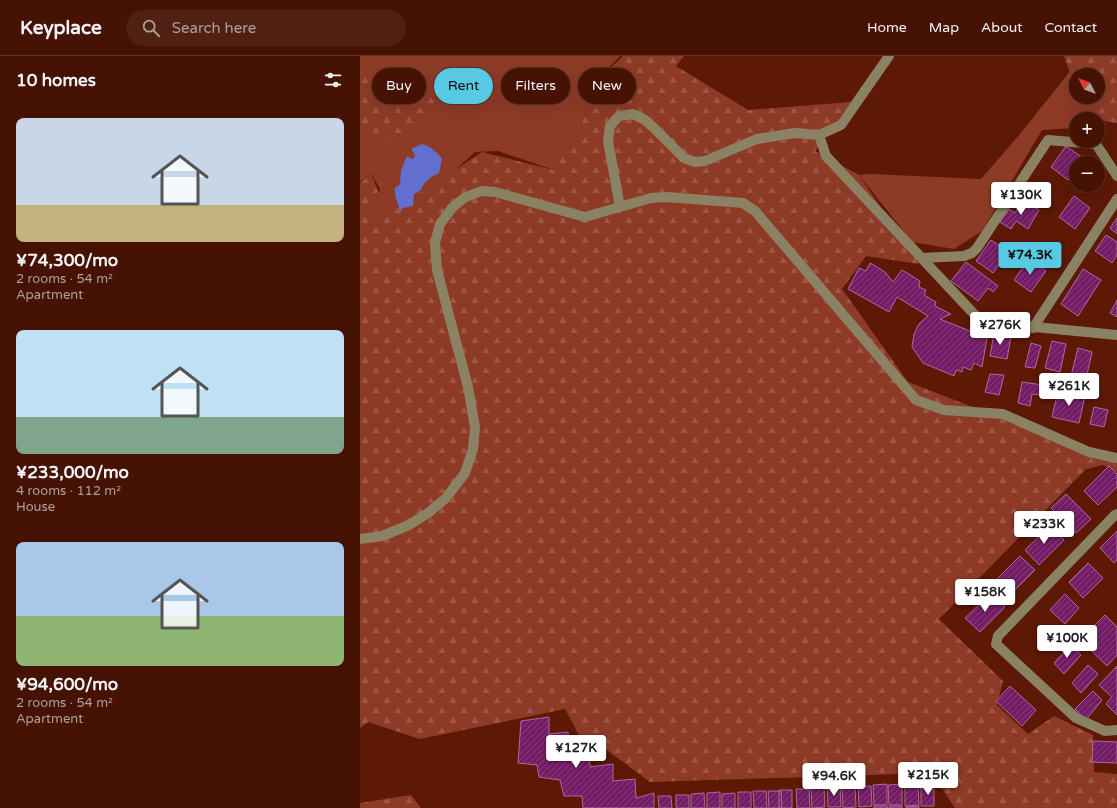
<!DOCTYPE html>
<meta charset="utf-8">
<style>
:root{--surface:#461204;--page:#502013;--text:#f1f3f6;--muted:#b09e9a;--line:#5e3226;--accent:#57c9e2}
body{margin:0;font-family:"Varela Round",sans-serif;background:var(--page);color:var(--text);height:100vh;display:flex;flex-direction:column;font-size:15px;white-space:nowrap}
*{box-sizing:border-box;margin:0}
p{font-size:13px;color:var(--muted)}
.icon{flex:none;width:22px;height:22px;fill:none;stroke:currentColor;stroke-width:2;stroke-linecap:round;stroke-linejoin:round}
.map{position:relative;flex:1;overflow:hidden}
.panel{display:flex;flex-direction:column;background:var(--surface);width:360px}
.panel>*{flex:none}
.banner{position:absolute;left:12px;top:12px;width:380px;height:36px;display:flex;gap:8px}
.needle{width:26px;rotate:312deg}
.tools{position:absolute;left:709px;top:12px;display:grid;gap:8px}
.tools a{display:grid;place-items:center;width:36px;height:36px;border-radius:50%;background:var(--surface);box-shadow:0 4px 16px #0002,0 0 0 1px var(--line);font-size:20px}
.price{position:absolute;translate:-50% -34px;padding:0 9px;border-radius:4px;background:#fff;color:#222;font-size:13px;line-height:26px;filter:drop-shadow(0 1px 2px #0008)}
.price::after{content:'';position:absolute;left:50%;top:24px;width:12px;height:9px;margin-left:-6px;background:inherit;clip-path:polygon(0 0,100% 0,50% 100%)}
.price.selected{background:var(--accent);color:#111}
ul{padding:0;list-style:none}
li{display:grid;align-content:center;gap:8px;height:212px;padding:0 16px}
li span{display:grid;place-items:center;height:124px;border-radius:8px;color:#555}
li>.icon{margin-inline-start:auto}
span .icon{width:72px;height:72px;fill:#fffc;stroke-width:1}
li b{font-size:17px}
h2{display:flex;justify-content:space-between;align-items:center;height:48px;padding:0 16px;font-size:17px}
.tag{padding:0 14px;border-radius:18px;background:var(--surface);box-shadow:0 4px 16px #0002,0 0 0 1px var(--line);font-size:14px;line-height:36px}
.tag.selected{background:var(--accent);color:#111}
header{display:flex;align-items:center;gap:24px;box-sizing:border-box;height:56px;padding:0 20px;background:var(--surface);border-bottom:1px solid var(--line)}
header strong{font-size:19px}
nav{display:flex;gap:22px;margin-inline-start:auto;font-size:14px}
.search{width:280px;height:36px;background:var(--page);display:flex;align-items:center;gap:10px;box-sizing:border-box;padding:0 14px;border-radius:22px;color:var(--muted);font-size:15px}
main{display:flex;flex:1;min-height:0}
.map>svg:first-child{display:block}
.green{fill:#8d3b27}
.forest{fill:url(#forest-firs)}
.water{fill:#626fce}
.building{fill:url(#building-hatch);stroke:#aa6b9d}
.lines{fill:none;stroke-linecap:round;stroke-linejoin:round}
.minor{stroke:#8a8262;stroke-width:10}
</style>
<header>
<strong>Keyplace</strong>
<div class="search"><svg class="icon" aria-label="search" viewBox="0 0 24 24"><circle cx="10" cy="10" r="6"/><path d="M15 15l6 6"/></svg>Search here</div>
<nav><a>Home</a><a>Map</a><a>About</a><a>Contact</a></nav>
</header>
<main>
<section class="panel">
<h2>10 homes<svg class="icon" aria-label="filters" viewBox="0 0 24 24"><path d="M4 7h16M4 17h16"/><circle cx="9" cy="7" r="2"/><circle cx="15" cy="17" r="2"/></svg></h2>
<ul>
<li><span style="background:linear-gradient(#c9d6e8 70%,#c2b280 0)"><svg class="icon" aria-label="home" viewBox="0 0 24 24"><path d="M3 11l9-7 9 7M6 9v11h12V9"/></svg></span><div><b>¥74,300/mo</b><p>2 rooms · 54 m²</p><p>Apartment</p></div></li>
<li><span style="background:linear-gradient(#bfe0f5 70%,#7fa58c 0)"><svg class="icon" aria-label="home" viewBox="0 0 24 24"><path d="M3 11l9-7 9 7M6 9v11h12V9"/></svg></span><div><b>¥233,000/mo</b><p>4 rooms · 112 m²</p><p>House</p></div></li>
<li><span style="background:linear-gradient(#a9c7e8 60%,#8fb573 0)"><svg class="icon" aria-label="home" viewBox="0 0 24 24"><path d="M3 11l9-7 9 7M6 9v11h12V9"/></svg></span><div><b>¥94,600/mo</b><p>2 rooms · 54 m²</p><p>Apartment</p></div></li>
</ul>
</section>
<div class="map">
<svg width="757" height="752" viewBox="0 0 757 752">
<defs>
<pattern id="forest-firs" width="22" height="20" patternUnits="userSpaceOnUse"><rect width="22" height="20" fill="#8d3b27"/><path d="M5 1l3.5 6h-7zM16 11l3.5 6h-7z" fill="#9e5746"/></pattern>
<pattern id="building-hatch" width="6" height="6" patternUnits="userSpaceOnUse"><rect width="6" height="6" fill="#741d66"/><path d="M-1 1l2-2M0 6l6-6M5 7l2-2" fill="none" stroke="#893d7b"/></pattern>
</defs>
<rect width="100%" height="100%" fill="#5d1806"/>
<path class="green" d="M0,0H260L235,26L214,91L194,114L138,95L115,96L94,115L9,170L20,133L11,117L0,126Z
M711,14L716,32V41H719L728,63H716V72L682,74L622,175L594,193L552,186L499,119L511,118L621,123L660,78Z"/>
<path class="forest" d="M263,0H324L316,10L388,54L491,46L455,95L499,119L559,208L506,200L482,233L548,326L729,396L757,402V416L743,409L726,413L579,563L643,625L637,649L668,678L694,660L733,679L734,716L757,718V752H595L572,717L290,726L240,689L221,683L205,653L60,683L8,666L0,672V127L11,117L19,138L9,170L122,96L194,114L218,78L235,26Z
M704,0H757V67L738,64V63H726L719,41H738V19H716V33Z
M0,15L22,23L83,35L68,60L37,86L0,73Z
M51,739L61,752H0V747Z"/>
<path class="water" d="M62,88C68,89 79,97 82,103L79,117C71,121 64,125 61,134L54,138L53,150L43,152L40,155C38,147 34,140 35,132L40,128L41,114L47,100L51,103L54,102L55,99L51,93Z"/>
<path class="building" d="M706,90L723,102L719,107H716V112L708,124L691,111Z
M714,140L730,152L715,173L699,161Z
M663,144L679,154L668,173L656,165L651,173L640,166L649,153L655,157Z
M757,162V178L750,172Z
M746,179L757,186V199L752,207L735,195Z
M631,184L648,196L633,217L616,205Z
M669,203L686,215L671,236L654,224Z
M606,206L638,230L633,236L628,232L618,245L591,225Z
M510,207L512,208L525,216L533,226L542,214L560,225L559,231L566,234L564,239L576,246L575,250L591,258L580,263L627,282L622,311L614,307L611,314L603,311L602,316L596,314L594,320L563,307L552,291L554,278L559,268L568,260L537,241L529,256L488,233L499,212L506,215Z
M723,213L741,224L718,260L701,248Z
M757,244V261L750,257Z
M634,277L651,280L647,303L630,300Z
M692,285L706,288L700,316L685,312Z
M671,287L681,290L675,312L665,311Z
M718,292L732,296L726,323L711,320Z
M630,318L644,319L639,339L625,336Z
M662,326L683,329L681,339L672,338L670,350L658,347Z
M698,335L725,340L719,367L692,361Z
M734,351L748,354L744,371L730,368Z
M749,410L757,418V431L738,449L724,435Z
M706,438L731,463L716,477L691,452Z
M690,470L704,484L679,509L665,494Z
M757,475V504L754,507L740,492Z
M660,500L675,514L649,540L635,525Z
M728,507L743,522L723,542L709,526Z
M631,537L645,551L620,576L605,562Z
M705,538L719,552L705,568L690,554Z
M745,559L757,571V599L747,610L720,584Z
M711,589L721,599L704,618L694,607Z
M728,609L738,618L721,637L712,627Z
M757,610V659L746,648L752,641L739,629Z
M650,630L676,654L662,670L636,645Z
M733,635L742,644L726,664L715,653Z
M189,661V678L208,676L209,694H229L230,711L253,708V725L275,723L276,742L294,737V752H223L222,740H204L200,724L179,721L177,709L158,707L161,665Z
M733,685L757,686V707L732,706Z
M527,728V749H514L513,729Z
M542,728V749H529L528,729Z
M545,729H558L559,749L545,750Z
M574,729V750H561V730Z
M480,730L481,751H468L467,731Z
M498,730H511L512,750L499,751Z
M464,731L465,751L452,752L451,732Z
M495,731L496,751L483,752L482,732Z
M436,733H449L450,752H437Z
M419,734H432V752H419Z
M393,735H406L407,752H394Z
M408,735H421L422,752H409Z
M360,736V752H347V737Z
M378,736H391V752H378Z
M344,737L345,752H331V738Z
M375,737V752H362V738Z
M316,739H329V752H316Z
M298,740H311L312,752H299Z
M514,750H527L528,752H514Z
M529,750H542V752H529Z
M559,750V752H546V751Z"/>
<g class="lines">
<path class="minor" d="M459,79L466,100L614,258L624,266L757,279
M260,151L248,85L250,70L259,60L273,58L285,64L295,73L324,102L335,106L345,105L397,83L435,77L459,79L481,69L529,0
M562,202L604,200L612,197L617,192L688,84L736,88L757,120
M673,272L757,143
M757,458L755,459L638,580L636,588L716,662L745,675L757,674
M0,483L22,480L49,469L68,457L86,442L105,417L113,393L115,371L108,331L77,214L75,187L80,168L92,152L104,142L121,135L135,136L225,161L291,142L307,141L383,147L395,155L556,344L584,354L643,358L729,396L757,402"/>
</g>
</svg>
<div class="tools">
<a><svg class="needle" viewBox="-14 -14 28 28"><path d="M0-13l5 13h-10z" fill="#e53935"/><path d="M0 13l5-13h-10z" fill="#b09e9a"/></svg></a>
<a>+</a>
<a>−</a>
</div>
<b class="price" style="left:661px;top:160px">¥130K</b>
<b class="price selected" style="left:670px;top:220px">¥74.3K</b>
<b class="price" style="left:640px;top:290px">¥276K</b>
<b class="price" style="left:709px;top:351px">¥261K</b>
<b class="price" style="left:684px;top:489px">¥233K</b>
<b class="price" style="left:625px;top:557px">¥158K</b>
<b class="price" style="left:707px;top:603px">¥100K</b>
<b class="price" style="left:216px;top:713px">¥127K</b>
<b class="price" style="left:568px;top:740px">¥215K</b>
<b class="price" style="left:474px;top:741px">¥94.6K</b>
<div class="banner">
<a class="tag">Buy</a>
<a class="tag selected">Rent</a>
<a class="tag">Filters</a>
<a class="tag">New</a>
</div>
</div>
</main>
